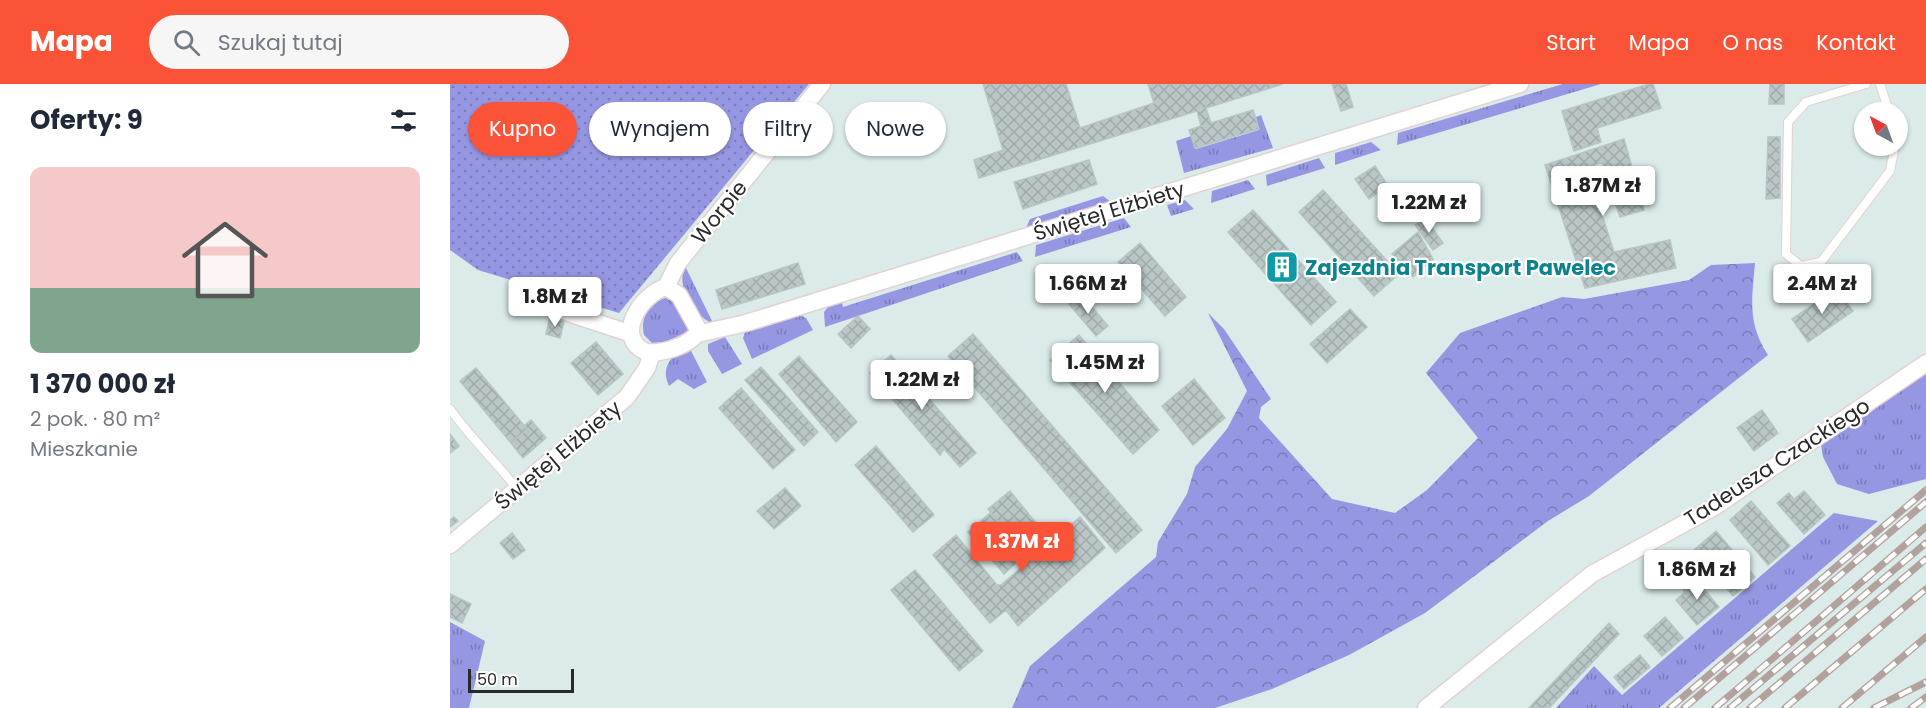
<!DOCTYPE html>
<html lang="pl">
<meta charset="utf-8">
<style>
:root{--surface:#fff;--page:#f6f6f7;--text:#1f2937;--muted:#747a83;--accent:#fa5338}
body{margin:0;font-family:Poppins,sans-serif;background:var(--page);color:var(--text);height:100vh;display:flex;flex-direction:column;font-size:22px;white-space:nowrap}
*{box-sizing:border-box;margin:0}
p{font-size:20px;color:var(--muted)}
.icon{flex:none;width:33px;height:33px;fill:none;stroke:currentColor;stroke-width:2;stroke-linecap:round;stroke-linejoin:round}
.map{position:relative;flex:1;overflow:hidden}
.details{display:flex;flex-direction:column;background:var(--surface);width:450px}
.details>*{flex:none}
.top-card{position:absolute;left:18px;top:18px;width:570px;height:54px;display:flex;gap:12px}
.needle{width:39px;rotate:319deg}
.fabs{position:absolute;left:1404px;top:18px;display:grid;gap:12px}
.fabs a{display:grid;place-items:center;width:54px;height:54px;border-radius:50%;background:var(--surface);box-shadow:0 2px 4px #0004;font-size:30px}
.scale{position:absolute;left:18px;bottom:15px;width:106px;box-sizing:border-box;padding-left:6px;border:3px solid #292929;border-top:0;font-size:16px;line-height:21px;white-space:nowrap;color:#292929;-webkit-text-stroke:4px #fff;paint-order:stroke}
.price{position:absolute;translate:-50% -51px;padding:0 14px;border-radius:6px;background:#fff;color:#222;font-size:20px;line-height:39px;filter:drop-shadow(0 2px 3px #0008)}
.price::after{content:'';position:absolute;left:50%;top:36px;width:18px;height:14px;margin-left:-9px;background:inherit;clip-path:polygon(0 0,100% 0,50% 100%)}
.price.selected{background:var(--accent);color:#fff}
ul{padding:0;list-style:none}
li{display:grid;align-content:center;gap:12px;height:318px;padding:0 30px}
li span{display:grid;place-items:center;height:186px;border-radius:12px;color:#555}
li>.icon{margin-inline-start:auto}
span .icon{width:108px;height:108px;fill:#fffc;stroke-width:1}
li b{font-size:26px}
h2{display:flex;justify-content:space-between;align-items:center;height:72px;padding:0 30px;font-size:26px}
.pill{padding:0 21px;border-radius:27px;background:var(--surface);box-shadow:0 2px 4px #0004;font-size:21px;line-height:54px}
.pill.selected{background:var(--accent);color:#fff}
header{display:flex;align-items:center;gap:36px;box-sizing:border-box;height:84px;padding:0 30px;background:var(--accent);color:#fff}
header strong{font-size:28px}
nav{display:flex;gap:33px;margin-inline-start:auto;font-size:21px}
.search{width:420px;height:54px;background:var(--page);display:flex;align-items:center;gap:15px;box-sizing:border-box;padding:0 21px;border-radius:33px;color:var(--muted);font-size:22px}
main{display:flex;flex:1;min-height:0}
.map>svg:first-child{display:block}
.grass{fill:url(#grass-tufts)}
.forest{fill:url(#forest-crowns)}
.garden{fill:url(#garden-dots)}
.building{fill:url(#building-cross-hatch);stroke:#b4c6c6;stroke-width:1.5}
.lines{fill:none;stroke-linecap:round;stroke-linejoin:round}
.service-casing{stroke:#e2d2d0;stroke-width:10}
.minor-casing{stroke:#e2d2d0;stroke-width:19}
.service{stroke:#fff;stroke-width:8}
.minor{stroke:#fff;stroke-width:16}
.rail-casing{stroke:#b3a19d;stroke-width:7}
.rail{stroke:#fff;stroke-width:4.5;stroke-dasharray:14;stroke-linecap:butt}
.labels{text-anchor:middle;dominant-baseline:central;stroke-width:4.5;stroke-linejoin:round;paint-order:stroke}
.street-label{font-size:21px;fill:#292929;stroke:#fff}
.culture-label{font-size:21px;font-weight:bold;fill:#0d838f;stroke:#fff;text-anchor:start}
</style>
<header>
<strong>Mapa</strong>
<div class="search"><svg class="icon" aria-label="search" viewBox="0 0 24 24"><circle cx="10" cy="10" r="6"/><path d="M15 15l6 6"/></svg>Szukaj tutaj</div>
<nav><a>Start</a><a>Mapa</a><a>O nas</a><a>Kontakt</a></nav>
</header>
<main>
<section class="details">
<h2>Oferty: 9<svg class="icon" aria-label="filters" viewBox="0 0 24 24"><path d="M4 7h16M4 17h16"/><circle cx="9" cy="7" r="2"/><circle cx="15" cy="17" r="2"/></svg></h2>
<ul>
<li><span style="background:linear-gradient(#f6c9c9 65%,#7fa58c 0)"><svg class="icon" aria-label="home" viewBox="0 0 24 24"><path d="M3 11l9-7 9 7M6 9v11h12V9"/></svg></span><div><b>1 370 000 zł</b><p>2 pok. · 80 m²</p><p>Mieszkanie</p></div></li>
</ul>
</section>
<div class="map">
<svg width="1476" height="624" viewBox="0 0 1476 624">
<defs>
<pattern id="grass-tufts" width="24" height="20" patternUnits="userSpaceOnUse" patternTransform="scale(1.5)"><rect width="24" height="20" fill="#9697e3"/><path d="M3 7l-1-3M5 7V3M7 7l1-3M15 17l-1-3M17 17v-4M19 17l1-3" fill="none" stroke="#7a7bb8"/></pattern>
<pattern id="forest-crowns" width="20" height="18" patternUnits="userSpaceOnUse" patternTransform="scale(1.5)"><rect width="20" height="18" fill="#9697e3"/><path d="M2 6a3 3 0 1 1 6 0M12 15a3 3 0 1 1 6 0" fill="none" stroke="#7a7bb8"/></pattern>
<pattern id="garden-dots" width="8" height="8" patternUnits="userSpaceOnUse" patternTransform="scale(1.5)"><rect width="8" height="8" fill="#9697e3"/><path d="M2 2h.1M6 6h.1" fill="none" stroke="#7a7bb8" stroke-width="1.8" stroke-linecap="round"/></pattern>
<pattern id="building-cross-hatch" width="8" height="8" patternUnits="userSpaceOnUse" patternTransform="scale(1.5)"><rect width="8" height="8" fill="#bac7c6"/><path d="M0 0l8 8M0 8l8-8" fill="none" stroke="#a0abaa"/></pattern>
</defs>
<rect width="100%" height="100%" fill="#daebe9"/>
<path class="grass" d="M1113,0H1151L947,61L948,49Z
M811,31L823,64L734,89L726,57L741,52L746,65L809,46L806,33Z
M921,58L931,66L885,81V69Z
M869,74L875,84L817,102L816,91Z
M798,96L805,105L761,119L762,107Z
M653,112L661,118L576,144L580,135Z
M735,116L744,125L721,132L717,121Z
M674,134L681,143L585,173L586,161Z
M567,168L573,177L375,243L374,228L378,223L392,218L393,223Z
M235,182L264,241C245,232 225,204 235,182Z
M216,214L224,218L240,247L215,258L202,259L194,251C190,235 199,217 216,214Z
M348,230L356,234L363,246L302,275L293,254L295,248Z
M275,253L292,280L272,290L258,267V260Z
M239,263L257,298L244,305L228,295L219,302C210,283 221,271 239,263Z
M1476,285V395L1419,410L1387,400L1373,373L1371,360Z
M1384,429L1428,437L1209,624H1106L1144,582L1172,611Z
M0,538L35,557L19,624H0Z"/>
<path class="forest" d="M1305,179C1302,216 1297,238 1318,271L1139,412L1098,437L975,529L899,571L822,605L765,624H562L580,582L706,473L708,458L737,410L745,383L777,345L797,307L758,229L774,245L821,315L811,323L809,334L882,415L945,429L977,406L1028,354L976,289L1010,249L1112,213L1134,215L1239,196L1261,181Z"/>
<path class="garden" d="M0,0H359L169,229L28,186L0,166Z"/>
<path class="building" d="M533,0H616L630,44L704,19L698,0H833L756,24L761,39L803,26L809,45L745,64L739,46L751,42L747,27L529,94L524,76L553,66Z
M882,0H896L903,23L891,27Z
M1199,0H1203L1211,24L1147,44L1151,58L1124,67L1112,27Z
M1320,0H1334V20H1319Z
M1318,53H1330V114L1316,115Z
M1174,55L1194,126L1170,133L1152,78L1137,84L1164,168L1220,156L1226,184L1135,204L1095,81Z
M639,76L647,100L573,125L564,98Z
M925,82L938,102L919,115L905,95Z
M873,106L949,190L924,212L849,128Z
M803,126L886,218L861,241L778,148Z
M975,134L993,159L983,166L965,141Z
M968,148L983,175L963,193L942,170Z
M690,159L736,213L715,232L668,178Z
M348,179L355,200L272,225L266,206Z
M1387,204L1403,227L1358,258L1342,235Z
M631,210L658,242L646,252L619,220Z
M900,225L917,243L877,279L860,260Z
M408,232L420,245L401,264L388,250Z
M100,233L114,237L110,254L96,250Z
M523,250L692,446L666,469L498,272Z
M629,251L709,346L683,370L600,276Z
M146,258L173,290L148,311L121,279Z
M441,271L526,369L510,383L494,365L490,371L420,289Z
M349,272L407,338L386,358L329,290Z
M311,283L368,348L354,362L295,296Z
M26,284L77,345L61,359L10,297Z
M744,295L775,334L743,361L712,322Z
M291,304L345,366L323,385L269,324Z
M1312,326L1328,349L1304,367L1287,344Z
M81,336L96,354L73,374L61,359L77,345L74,342Z
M0,350L9,362L0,369Z
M426,362L484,431L463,448L405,381Z
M335,404L351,422L324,445L307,427Z
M560,407L600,456L578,474L538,425Z
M1354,407L1375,431L1354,450L1327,419L1339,409L1344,415Z
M1301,417L1340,462L1318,481L1280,436Z
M540,429L575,471L554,490L518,448Z
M4,433L8,437L0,443V436Z
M630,433L655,464L568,542L556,526L540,539L483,471L506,451L547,501H551Z
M1266,447L1305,493L1283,512L1244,466Z
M62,449L75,466L63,475L50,459Z
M465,486L533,567L509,587L441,506Z
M1243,492L1269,523L1247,541L1226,516L1235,508L1231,502Z
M0,510L21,520L12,539L0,533Z
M1215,533L1233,554L1212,572L1194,552Z
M1159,539L1169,550L1099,624H1079Z
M1190,571L1200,583L1174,605L1164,593Z"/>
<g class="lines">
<g class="service-casing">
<path id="service" d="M1416,0L1356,18L1338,38L1336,170L1351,182L1371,178L1440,87L1445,62
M1430,0L1439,28
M0,325C21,354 46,378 68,406"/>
</g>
<g class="minor-casing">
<path id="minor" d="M216,203L228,179L372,0
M216,203L229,211L249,247C240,262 212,270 196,268C163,253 191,210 216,203Z
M80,213L127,232L179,249
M247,250L296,239L1070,0
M0,461L177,313L197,284L202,269
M976,624L1142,490L1266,422L1476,279"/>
</g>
<use href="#service" class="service"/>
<use href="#minor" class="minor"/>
<g class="rail-casing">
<path id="rail" d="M1220,624L1476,406
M1234,624L1476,418
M1265,624L1476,443
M1280,624L1476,459
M1300,624L1476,475
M1335,624L1476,505
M1392,624L1476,553
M1424,624L1476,598
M1461,624L1476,613"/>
</g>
<use href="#rail" class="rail"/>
</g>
<defs>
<g id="building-square" transform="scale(1.725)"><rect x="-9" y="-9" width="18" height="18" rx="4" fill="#0f9aa8" stroke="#fff"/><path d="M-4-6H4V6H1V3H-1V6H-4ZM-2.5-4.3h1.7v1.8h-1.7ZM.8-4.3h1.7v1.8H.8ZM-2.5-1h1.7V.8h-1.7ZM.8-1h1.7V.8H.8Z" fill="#fff"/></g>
</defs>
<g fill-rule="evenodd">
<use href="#building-square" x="832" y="183"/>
</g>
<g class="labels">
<g class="street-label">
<text transform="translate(659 127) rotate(-17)">Świętej Elżbiety</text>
<text transform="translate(269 128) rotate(-51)">Worpie</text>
<text transform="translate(108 371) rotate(-40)">Świętej Elżbiety</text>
<text transform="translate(1327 378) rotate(-33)">Tadeusza Czackiego</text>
</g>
<g class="culture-label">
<text x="855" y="183">Zajezdnia Transport Pawelec</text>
</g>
</g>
</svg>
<div class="fabs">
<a><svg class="needle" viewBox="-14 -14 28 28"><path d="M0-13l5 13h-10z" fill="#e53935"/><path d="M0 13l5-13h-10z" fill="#747a83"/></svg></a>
</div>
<div class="scale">50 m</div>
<b class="price" style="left:1153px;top:133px">1.87M zł</b>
<b class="price" style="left:979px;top:150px">1.22M zł</b>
<b class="price" style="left:638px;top:231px">1.66M zł</b>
<b class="price" style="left:1372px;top:231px">2.4M zł</b>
<b class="price" style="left:105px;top:244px">1.8M zł</b>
<b class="price" style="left:655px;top:310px">1.45M zł</b>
<b class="price" style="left:472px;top:327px">1.22M zł</b>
<b class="price selected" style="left:572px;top:489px">1.37M zł</b>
<b class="price" style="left:1247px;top:517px">1.86M zł</b>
<div class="top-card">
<a class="pill selected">Kupno</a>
<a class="pill">Wynajem</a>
<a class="pill">Filtry</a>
<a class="pill">Nowe</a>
</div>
</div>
</main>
